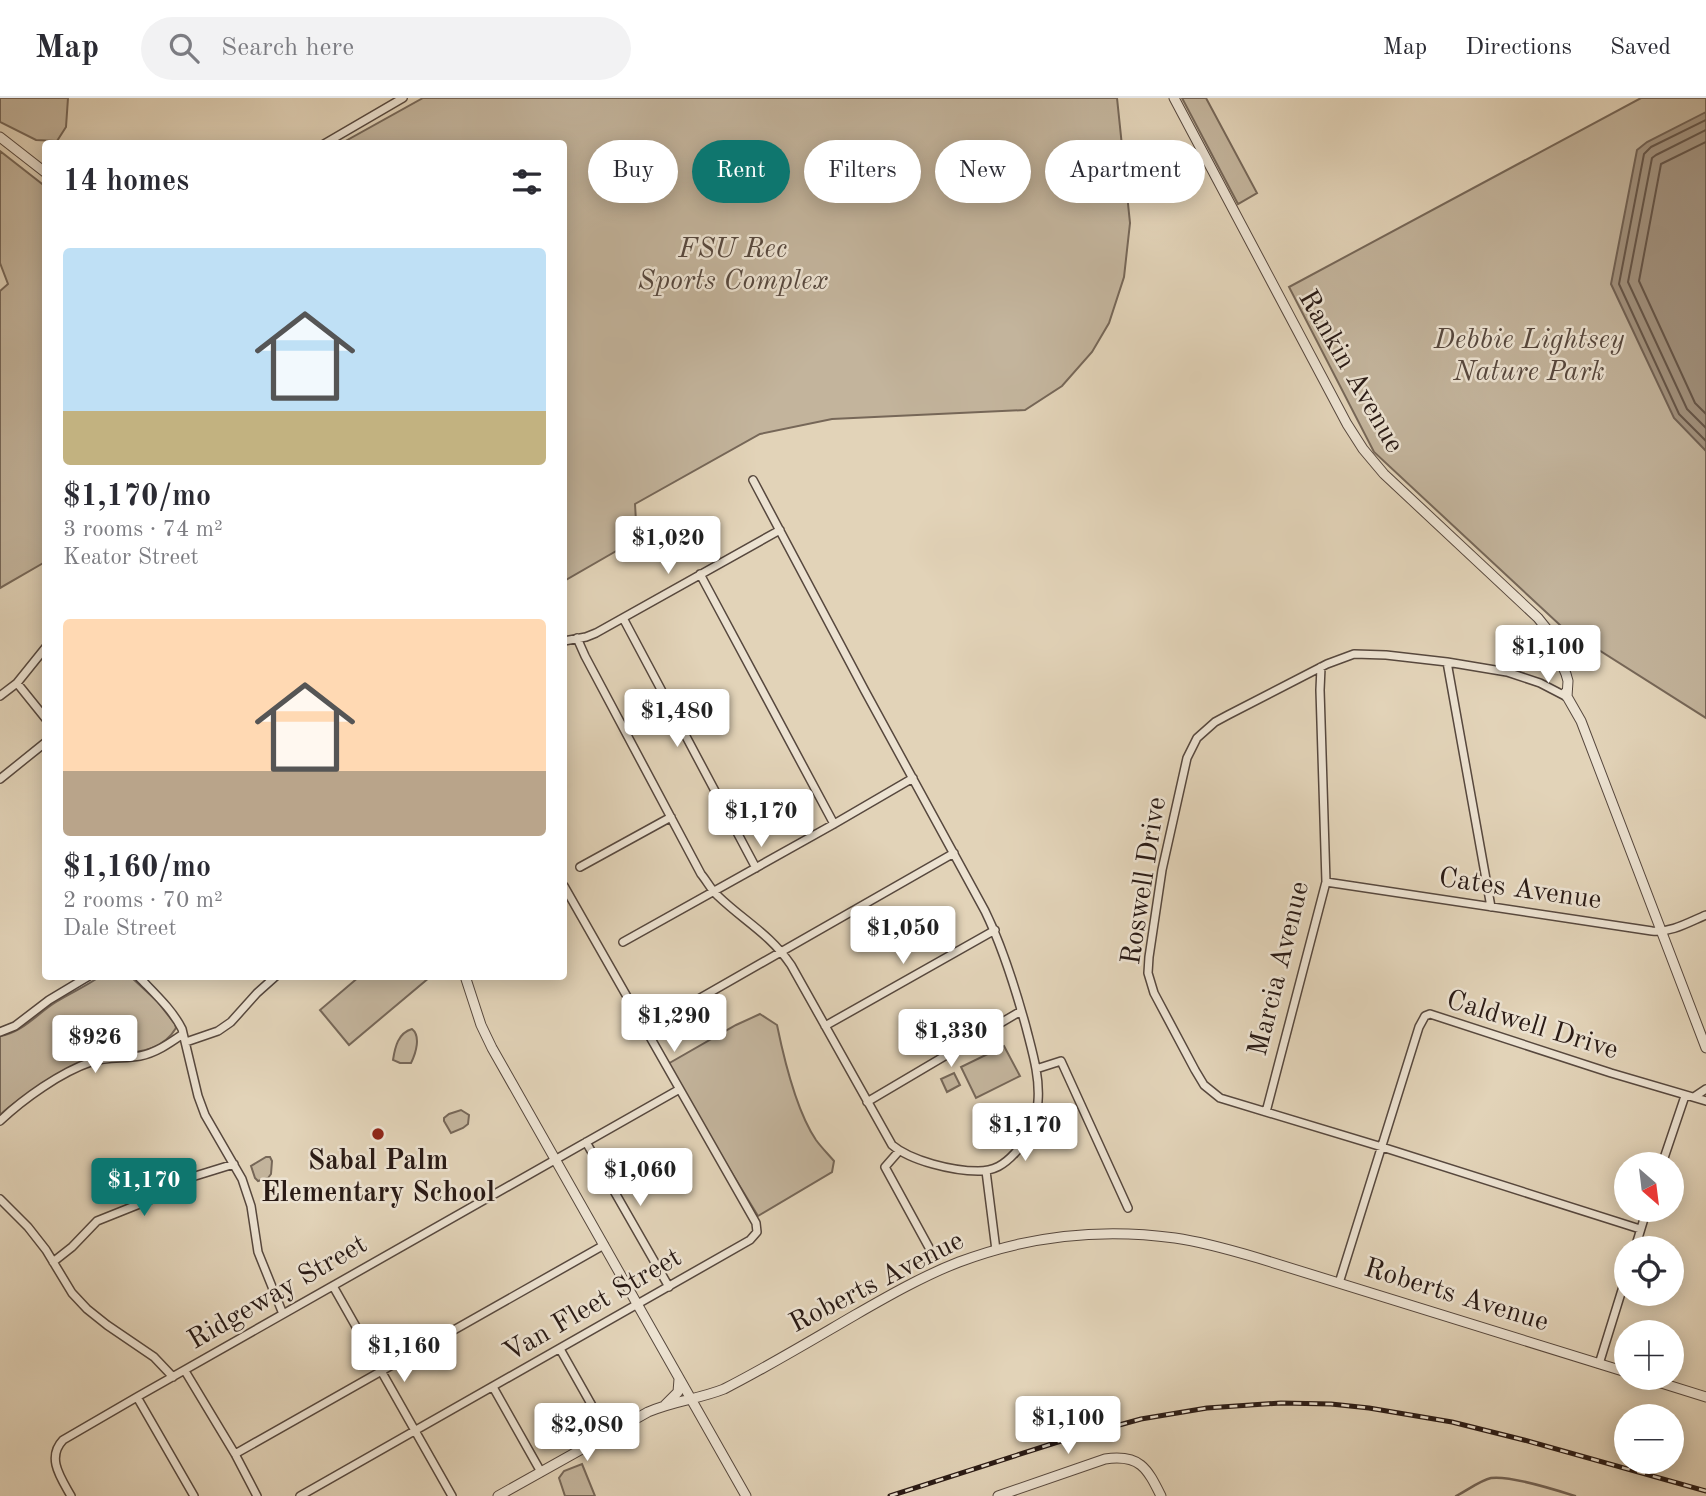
<!DOCTYPE html>
<meta charset="utf-8">
<style>
:root{--surface:#fff;--page:#f2f2f3;--text:#2b2b33;--muted:#7c7c81;--line:#e1e1e2;--accent:#0f766e}
body{margin:0;font-family:"Old Standard TT",serif;background:var(--page);color:var(--text);height:100vh;display:flex;flex-direction:column;font-size:26px;white-space:nowrap}
*{box-sizing:border-box;margin:0}
p{font-size:23px;color:var(--muted)}
.icon{flex:none;width:38px;height:38px;fill:none;stroke:currentColor;stroke-width:2;stroke-linecap:round;stroke-linejoin:round}
.map{position:relative;flex:1;overflow:hidden}
.side{position:absolute;left:42px;top:42px;width:525px;height:840px;display:flex;flex-direction:column;background:var(--surface);border-radius:7px;box-shadow:0 4px 18px #0003}
.side>*{flex:none}
.hud{position:absolute;left:588px;top:42px;width:665px;height:63px;display:flex;gap:14px}
.needle{width:46px;rotate:152deg}
.fabs{position:absolute;left:1614px;top:1054px;display:grid;gap:14px}
.fabs a{display:grid;place-items:center;width:70px;height:70px;border-radius:50%;background:var(--surface);box-shadow:0 4px 18px #0003;font-size:35px}
.price{position:absolute;translate:-50% -60px;padding:0 16px;border-radius:7px;background:#fff;color:#222;font-size:23px;line-height:46px;filter:drop-shadow(0 2px 4px #0008)}
.price::after{content:'';position:absolute;left:50%;top:42px;width:21px;height:16px;margin-left:-10px;background:inherit;clip-path:polygon(0 0,100% 0,50% 100%)}
.price.active{background:var(--accent);color:#fff}
ul{padding:0;list-style:none}
li{display:grid;align-content:center;gap:14px;height:371px;padding:0 21px}
li span{display:grid;place-items:center;height:217px;border-radius:7px;color:#555}
li>.icon{margin-inline-start:auto}
span .icon{width:126px;height:126px;fill:#fffc;stroke-width:1}
li b{font-size:30px}
h2{display:flex;justify-content:space-between;align-items:center;height:84px;padding:0 21px;font-size:30px}
.chip{padding:0 24px;border-radius:32px;background:var(--surface);box-shadow:0 4px 18px #0003;font-size:24px;line-height:63px}
.chip.active{background:var(--accent);color:#fff}
header{display:flex;align-items:center;gap:42px;box-sizing:border-box;height:98px;padding:0 35px;background:var(--surface);border-bottom:2px solid var(--line)}
header strong{font-size:33px}
nav{display:flex;gap:38px;margin-inline-start:auto;font-size:24px}
.search{width:490px;height:63px;background:var(--page);display:flex;align-items:center;gap:18px;box-sizing:border-box;padding:0 24px;border-radius:38px;color:var(--muted);font-size:26px}
.map>svg:first-child{display:block}
.green{fill:#c3b49c;stroke:#766758;stroke-width:2}
.water{fill:#a39481;stroke:#726356;stroke-width:2}
.lines{fill:none;stroke-linecap:round;stroke-linejoin:round}
.shore{stroke:#66574b;stroke-width:2}
.stream{stroke:#726356;stroke-width:2.5}
.minor-casing{stroke:#57483e;stroke-width:10}
.tertiary-casing{stroke:#57483e;stroke-width:11}
.minor{stroke:#ece2d1;stroke-width:7}
.tertiary{stroke:#ece2d1;stroke-width:9}
.rail-casing{stroke:#291a15;stroke-width:5}
.rail{stroke:#ece2d1;stroke-width:2.5;stroke-dasharray:8;stroke-linecap:butt}
.poi-dot{fill:#8f2418;stroke:#ece2d1;stroke-width:2.5}
.labels{text-anchor:middle;dominant-baseline:central;stroke-width:5;stroke-linejoin:round;paint-order:stroke}
.park-label{font-size:28px;font-style:italic;fill:#57483e;stroke:#ece2d1}
.street-label{font-size:28px;fill:#291a15;stroke:#ece2d1}
.poi-label{font-size:28px;font-weight:bold;fill:#291a15;stroke:#ece2d1}
</style>
<header>
<strong>Map</strong>
<div class="search"><svg class="icon" aria-label="search" viewBox="0 0 24 24"><circle cx="10" cy="10" r="6"/><path d="M15 15l6 6"/></svg>Search here</div>
<nav><a>Map</a><a>Directions</a><a>Saved</a></nav>
</header>
<div class="map">
<svg width="1706" height="1398" viewBox="0 0 1706 1398">
<rect width="100%" height="100%" fill="#e2d3b8"/>
<filter id="stains"><feTurbulence type="fractalNoise" baseFrequency=".00286" numOctaves="4"/><feColorMatrix values="0 0 0 0 .2 0 0 0 0 .09 0 0 0 0 .02 0 0 0 .5 -.17"/></filter>
<radialGradient id="worn" r=".72"><stop offset=".6" stop-color="#630" stop-opacity="0"/><stop offset="1" stop-color="#630" stop-opacity=".3"/></radialGradient>
<path class="green" d="M0,0H68L66,29L57,43L36,42L0,24Z
M423,0H1117L1130,125L1124,179L1109,225L1092,254L1062,288L1025,312L832,321L760,336L635,406L637,441L564,483V46L342,45Z
M1182,0H1206L1257,95L1238,106Z
M1641,0H1706V620L1561,528L1374,354L1289,189Z
M0,53L46,89L45,464L0,490V193L8,186L0,165Z
M360,878H430V879L349,947L320,912Z
M99,879H131L157,903L175,926L176,930C156,964 113,950 83,964C73,969 64,975 54,980C36,991 16,1002 0,1017V938C22,935 38,915 56,904C70,895 85,889 99,879Z
M760,916L777,927C784,961 797,1014 816,1042C821,1049 828,1056 834,1063L832,1074L758,1118L666,967L736,927Z
M412,931C421,938 416,955 411,965H400L393,962C395,949 398,935 412,931Z
M1004,948L1020,978L976,1000L961,969Z
M954,975L960,987L947,994L941,981Z
M461,1012L469,1017L468,1026L463,1030L451,1035L444,1023V1020L449,1016Z
M266,1059H270L272,1063L271,1076L268,1080L258,1083L255,1080L251,1068Z
M582,1366L595,1398H565L559,1380L564,1373Z"/>
<path class="water" d="M1706,14V353L1674,320L1611,186L1637,52L1647,44Z"/>
<g class="lines">
<path class="shore" d="M1706,22L1651,49L1644,56L1619,186L1679,316L1706,343
M1706,32L1656,57L1652,60L1628,184L1687,311L1706,330
M1706,44L1661,66L1639,183L1695,305L1706,316"/>
<path class="stream" d="M1456,1398C1466,1393 1481,1382 1491,1380C1510,1377 1556,1392 1575,1398"/>
<g class="minor-casing">
<path id="minor" d="M324,46L403,0
M700,476L834,726
M623,520L756,770
M577,540L585,558L701,776C707,783 711,792 718,798C744,823 770,836 791,867L892,1047C911,1063 953,1073 978,1073C994,1073 1004,1067 1015,1055C1028,1042 1037,1022 1038,1003C1040,978 1032,953 1026,929C1015,889 1003,850 985,813L865,593L753,382
M564,543L586,539L596,535L780,432
M1447,564L1491,809
M17,585L46,621
M0,598L17,585L46,549
M1567,599L1540,585L1507,574L1447,564L1386,557L1354,556L1327,566L1228,617L1215,624L1197,640L1187,660L1162,772L1149,859L1148,875L1154,895L1195,972L1204,987L1220,1000L1382,1049L1640,1131
M0,681L46,644
M580,769L671,719
M1326,784L1652,833C1671,835 1689,824 1706,817
M623,844L834,726L913,680
M138,878C154,895 172,911 182,931L198,998L205,1017L242,1081L251,1108L258,1154L283,1216
M667,919L954,755
M825,928L995,832
M0,934L15,928L49,902L89,878
M186,944L218,933L231,924L257,895L276,878
M1036,971L1061,963L1128,1110
M1694,999L1706,991
M867,1004L1021,913
M1266,1014L1326,784L1320,592L1321,569
M0,1023C23,1001 61,974 91,964C107,958 124,961 140,958C156,955 170,945 183,936
M586,1044L669,1189
M899,1053L885,1069L932,1155
M1662,1066L1685,998
M986,1073L996,1152
M0,1101L28,1129L46,1152L72,1195L87,1211L107,1227L154,1259L173,1279
M1635,1150L1647,1111
M53,1164L72,1149L97,1123L157,1099L177,1085L192,1079L234,1066
M1339,1185L1419,929L1425,918L1430,916L1611,975L1706,1003
M333,1188L452,1398
M560,1251L608,1336
M1599,1266L1626,1179
M185,1273L235,1356L257,1398
M493,1289L541,1374
M137,1299L194,1398
M235,1356L604,1147
M71,1398C61,1380 46,1360 63,1342L137,1299L678,992
M300,1398L750,1142L757,1134L756,1125L564,788"/>
</g>
<g class="tertiary-casing">
<path id="tertiary" d="M1174,0L1347,326L1363,351L1384,376L1538,520L1546,530L1566,576L1568,583L1567,599
M0,39L46,75
M1565,595L1581,623L1706,950
M465,878L481,927L492,950L746,1398
M1642,1279L1706,1299
M665,1307L678,1294L679,1281
M498,1398L648,1314C673,1303 699,1301 724,1291C769,1268 812,1242 855,1217C888,1198 923,1178 959,1164C1028,1138 1102,1130 1175,1140C1203,1144 1231,1152 1258,1160L1626,1274
M998,1398L1105,1361C1140,1356 1147,1370 1161,1398"/>
</g>
<use href="#minor" class="minor"/>
<use href="#tertiary" class="tertiary"/>
<g class="rail-casing">
<path id="rail" d="M890,1398L1061,1343L1141,1321L1207,1310L1281,1305L1331,1306L1369,1310L1452,1324L1524,1342L1706,1393"/>
</g>
<use href="#rail" class="rail"/>
</g>
<circle class="poi-dot" cx="378" cy="1036" r="7"/>
<g class="labels">
<g class="park-label">
<text x="733" y="152">FSU Rec<tspan x="733" dy="32">Sports Complex</tspan></text>
<text x="1529" y="243">Debbie Lightsey<tspan x="1529" dy="32">Nature Park</tspan></text>
</g>
<g class="street-label">
<text transform="translate(1350 274) rotate(60)">Rankin Avenue</text>
<text transform="translate(1145 783) rotate(-81)">Roswell Drive</text>
<text transform="translate(1520 792) rotate(8)">Cates Avenue</text>
<text transform="translate(1280 871) rotate(-76)">Marcia Avenue</text>
<text transform="translate(1532 928) rotate(17)">Caldwell Drive</text>
<text transform="translate(877 1185) rotate(-27)">Roberts Avenue</text>
<text transform="translate(278 1195) rotate(-30)">Ridgeway Street</text>
<text transform="translate(1456 1198) rotate(17)">Roberts Avenue</text>
<text transform="translate(593 1208) rotate(-30)">Van Fleet Street</text>
</g>
<g class="poi-label">
<text x="378" y="1064">Sabal Palm<tspan x="378" dy="32">Elementary School</tspan></text>
</g>
</g>
<rect width="100%" height="100%" filter="url(#stains)"/>
<rect width="100%" height="100%" fill="url(#worn)"/>
</svg>
<div class="fabs">
<a><svg class="needle" viewBox="-14 -14 28 28"><path d="M0-13l5 13h-10z" fill="#e53935"/><path d="M0 13l5-13h-10z" fill="#7c7c81"/></svg></a>
<a><svg class="icon" aria-label="locate" viewBox="0 0 24 24"><circle cx="12" cy="12" r="6"/><path d="M12 2v4M12 18v4M2 12h4M18 12h4"/></svg></a>
<a>+</a>
<a>−</a>
</div>
<b class="price" style="left:668px;top:478px">$1,020</b>
<b class="price" style="left:1548px;top:587px">$1,100</b>
<b class="price" style="left:677px;top:651px">$1,480</b>
<b class="price" style="left:761px;top:751px">$1,170</b>
<b class="price" style="left:903px;top:868px">$1,050</b>
<b class="price" style="left:674px;top:956px">$1,290</b>
<b class="price" style="left:951px;top:971px">$1,330</b>
<b class="price" style="left:95px;top:977px">$926</b>
<b class="price" style="left:1025px;top:1065px">$1,170</b>
<b class="price" style="left:640px;top:1110px">$1,060</b>
<b class="price active" style="left:144px;top:1120px">$1,170</b>
<b class="price" style="left:404px;top:1286px">$1,160</b>
<b class="price" style="left:1068px;top:1358px">$1,100</b>
<b class="price" style="left:587px;top:1365px">$2,080</b>
<div class="hud">
<a class="chip">Buy</a>
<a class="chip active">Rent</a>
<a class="chip">Filters</a>
<a class="chip">New</a>
<a class="chip">Apartment</a>
</div>
<section class="side">
<h2>14 homes<svg class="icon" aria-label="filters" viewBox="0 0 24 24"><path d="M4 7h16M4 17h16"/><circle cx="9" cy="7" r="2"/><circle cx="15" cy="17" r="2"/></svg></h2>
<ul>
<li><span style="background:linear-gradient(#bfe0f5 75%,#c2b280 0)"><svg class="icon" aria-label="home" viewBox="0 0 24 24"><path d="M3 11l9-7 9 7M6 9v11h12V9"/></svg></span><div><b>$1,170/mo</b><p>3 rooms · 74 m²</p><p>Keator Street</p></div></li>
<li><span style="background:linear-gradient(#ffd9b3 70%,#b9a48a 0)"><svg class="icon" aria-label="home" viewBox="0 0 24 24"><path d="M3 11l9-7 9 7M6 9v11h12V9"/></svg></span><div><b>$1,160/mo</b><p>2 rooms · 70 m²</p><p>Dale Street</p></div></li>
</ul>
</section>
</div>
